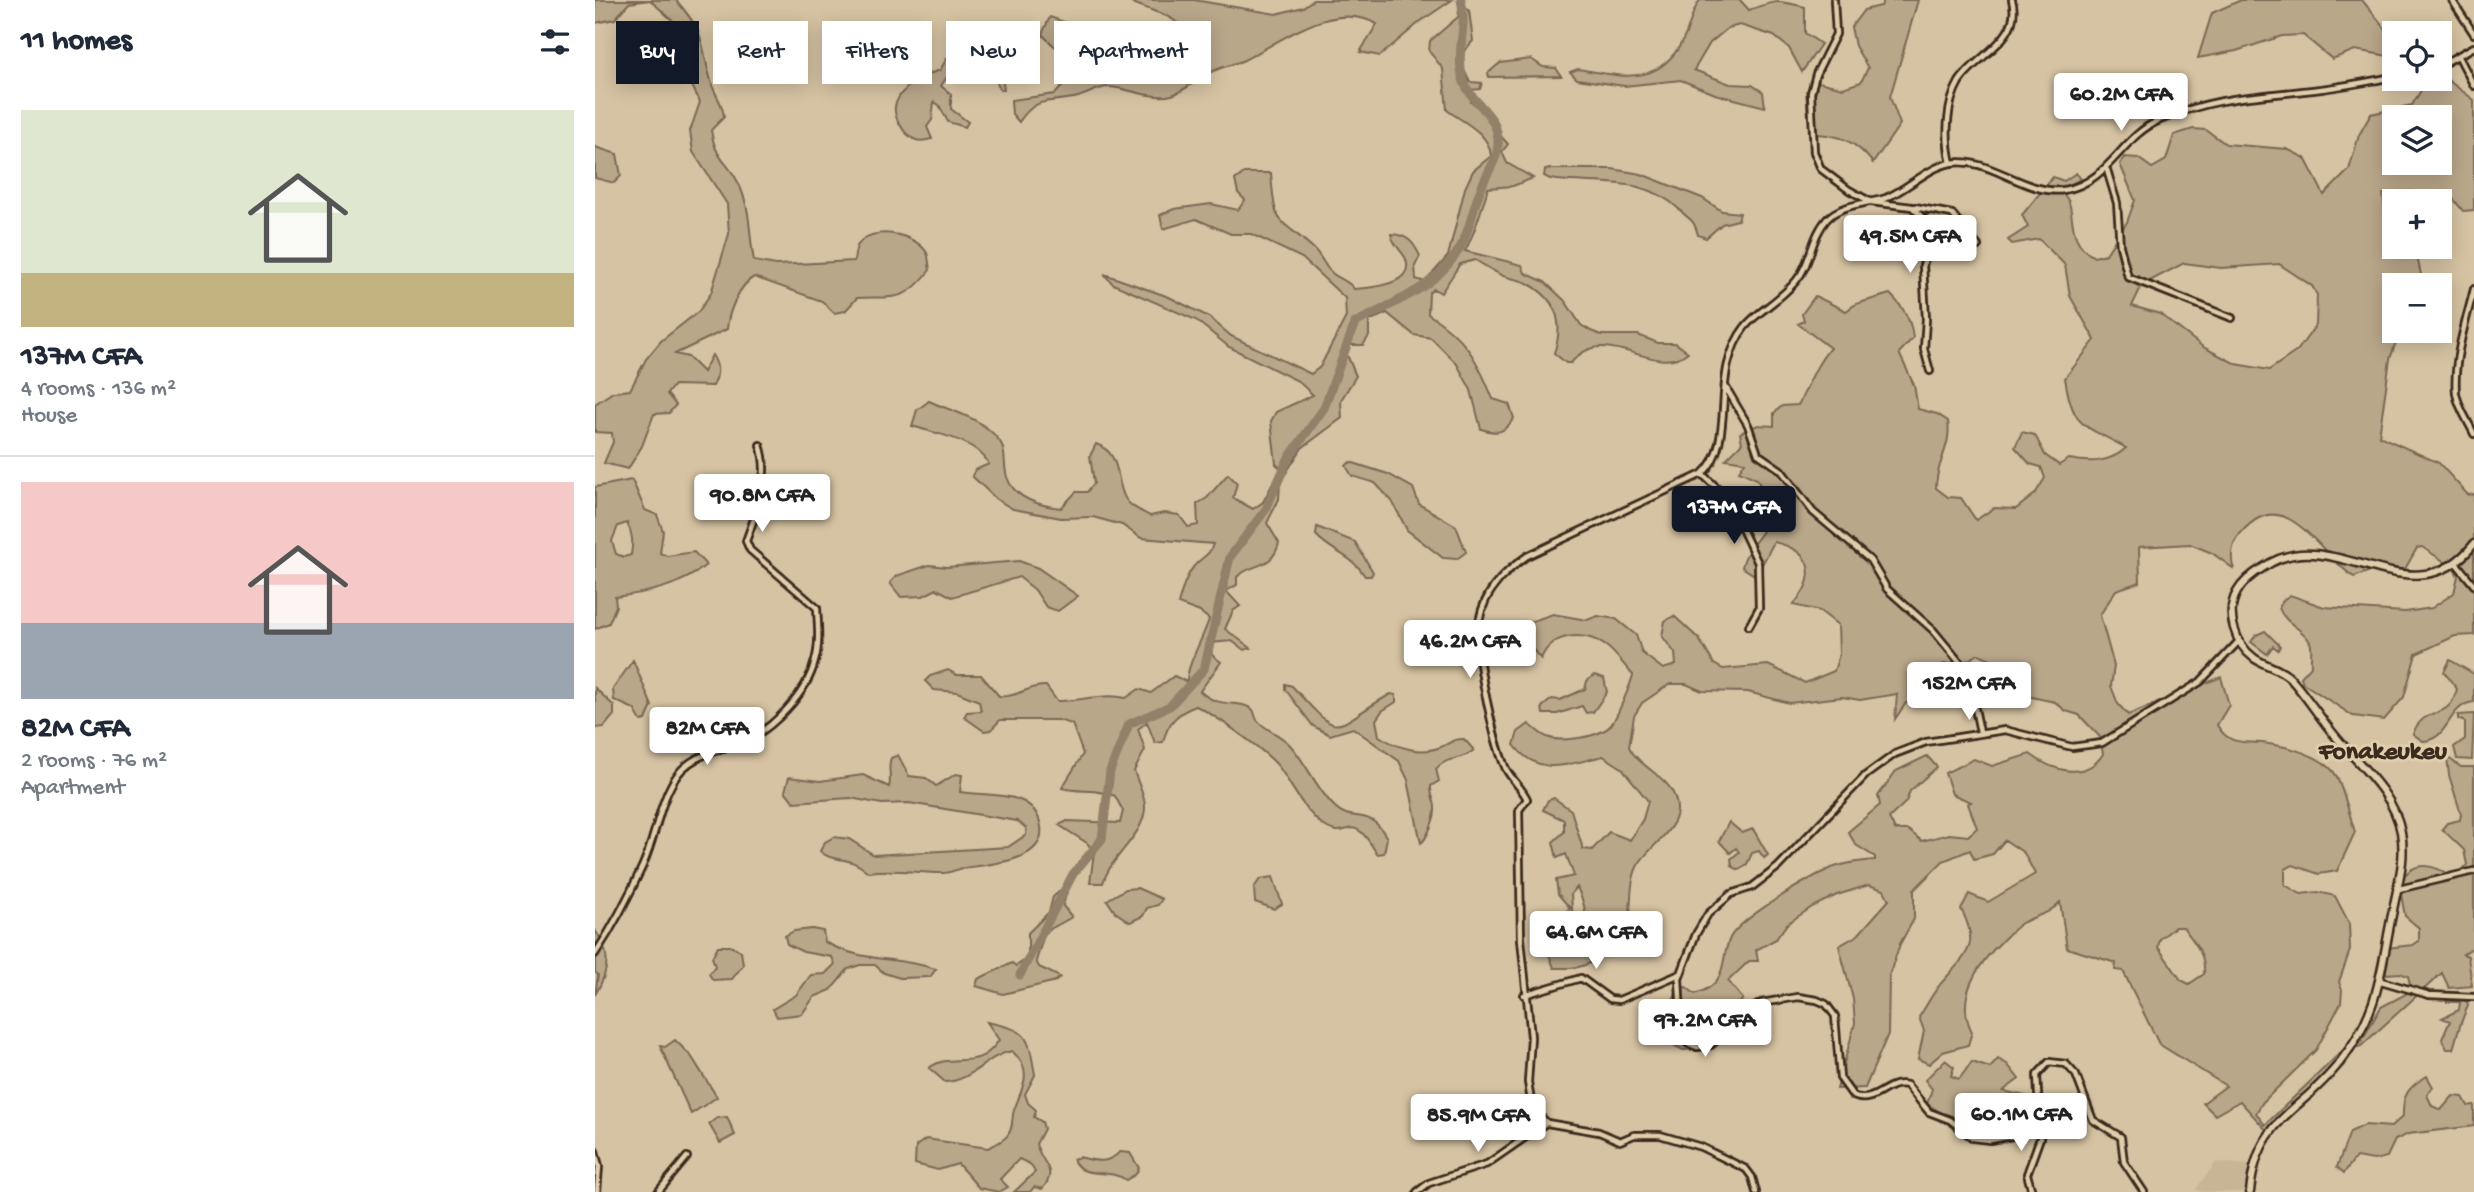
<!DOCTYPE html>
<meta charset="utf-8">
<style>
:root{--surface:#fff;--page:#f2f2f3;--text:#1f2937;--muted:#747a83;--line:#e0e1e3;--accent:#111827}
body{margin:0;font-family:"Gochi Hand",sans-serif;background:var(--page);color:var(--text);height:100vh;display:flex;flex-direction:column;font-size:26px;white-space:nowrap}
*{box-sizing:border-box;margin:0}
p{font-size:23px;color:var(--muted)}
.icon{flex:none;width:38px;height:38px;fill:none;stroke:currentColor;stroke-width:2;stroke-linecap:round;stroke-linejoin:round}
.map{position:relative;flex:1;overflow:hidden}
.details{display:flex;flex-direction:column;background:var(--surface);width:595px}
.details>*{flex:none}
.banner{position:absolute;left:21px;top:21px;width:665px;height:63px;display:flex;gap:14px}
.buttons{position:absolute;left:1787px;top:21px;display:grid;gap:14px}
.buttons a{display:grid;place-items:center;width:70px;height:70px;border-radius:0px;background:var(--surface);box-shadow:0 4px 18px #0003;font-size:35px}
.price{position:absolute;translate:-50% -60px;padding:0 16px;border-radius:7px;background:#fff;color:#222;font-size:23px;line-height:46px;filter:drop-shadow(0 2px 4px #0008)}
.price::after{content:'';position:absolute;left:50%;top:42px;width:21px;height:16px;margin-left:-10px;background:inherit;clip-path:polygon(0 0,100% 0,50% 100%)}
.price.active{background:var(--accent);color:#fff}
ul{padding:0;list-style:none}
li{display:grid;align-content:center;gap:14px;height:371px;padding:0 21px}
li+li{border-top:2px solid var(--line)}
li span{display:grid;place-items:center;height:217px;border-radius:0px;color:#555}
li>.icon{margin-inline-start:auto}
span .icon{width:126px;height:126px;fill:#fffc;stroke-width:1}
li b{font-size:30px}
h2{display:flex;justify-content:space-between;align-items:center;height:84px;padding:0 21px;font-size:30px}
.chip{padding:0 24px;border-radius:0px;background:var(--surface);box-shadow:0 4px 18px #0003;font-size:24px;line-height:63px}
.chip.active{background:var(--accent);color:#fff}
main{display:flex;flex:1;min-height:0}
.map>svg:first-child{display:block}
.built{fill:#c8b596}
.green{fill:#b9a78a;stroke:#7a6854;stroke-width:2;fill-rule:evenodd}
.lines{fill:none;stroke-linecap:round;stroke-linejoin:round}
.river{stroke:#928069;stroke-width:9}
.street-casing{stroke:#3b2a1e;stroke-width:10}
.secondary-casing{stroke:#3b2a1e;stroke-width:11}
.street{stroke:#e0cdab;stroke-width:4.5}
.secondary{stroke:#e0cdab;stroke-width:6}
.labels{text-anchor:middle;dominant-baseline:central;stroke-width:6;stroke-linejoin:round;paint-order:stroke}
.quarter-label{font-size:26px;font-weight:bold;fill:#3b2a1e;stroke:#e0cdab}
</style>
<main>
<section class="details">
<h2>11 homes<svg class="icon" aria-label="filters" viewBox="0 0 24 24"><path d="M4 7h16M4 17h16"/><circle cx="9" cy="7" r="2"/><circle cx="15" cy="17" r="2"/></svg></h2>
<ul>
<li><span style="background:linear-gradient(#dfe7d0 75%,#c2b280 0)"><svg class="icon" aria-label="home" viewBox="0 0 24 24"><path d="M3 11l9-7 9 7M6 9v11h12V9"/></svg></span><div><b>137M CFA</b><p>4 rooms · 136 m²</p><p>House</p></div></li>
<li><span style="background:linear-gradient(#f6c9c9 65%,#9aa5b1 0)"><svg class="icon" aria-label="home" viewBox="0 0 24 24"><path d="M3 11l9-7 9 7M6 9v11h12V9"/></svg></span><div><b>82M CFA</b><p>2 rooms · 76 m²</p><p>Apartment</p></div></li>
</ul>
</section>
<div class="map">
<svg width="1879" height="1192" viewBox="0 0 1879 1192">
<rect width="100%" height="100%" fill="#d6c3a3"/>
<filter id="ink" filterUnits="userSpaceOnUse"><feTurbulence type="fractalNoise" baseFrequency=".0143" numOctaves="2"/><feDisplacementMap in="SourceGraphic" scale="14" xChannelSelector="R" yChannelSelector="G"/><feConvolveMatrix kernelMatrix="1 2 1 2 8 2 1 2 1" color-interpolation-filters="sRGB"/></filter>
<g filter="url(#ink)">
<path class="built" d="M1621,1162L1657,1165L1653,1192H1607L1601,1189Z"/>
<path class="green" d="M0,0H81C112,36 104,39 116,81C119,95 128,102 129,117L116,130C121,164 136,162 146,189C156,212 154,236 159,261L181,265L259,261C260,257 260,248 263,245C276,224 322,234 332,253C334,258 334,265 335,270C310,303 300,296 262,298L250,311L239,313L227,301L159,277C144,285 133,313 132,329L80,354L93,357L108,372L117,355C124,365 124,375 118,386L79,385L72,394L81,405L74,413L59,414L47,446L33,469L9,463L18,442L17,433L0,432V404L18,392L35,390L51,359L66,341L104,311L116,293L134,234L132,204L98,152L95,131L105,102L87,65L97,51L88,30L55,0L34,3L20,19L0,23Z
M530,0H599L681,14L708,7L718,0H857L826,21L785,56L765,52L782,24C738,0 689,40 649,60C638,65 625,67 614,73C602,79 590,91 577,95C556,100 534,88 514,87C504,87 493,94 483,97C455,104 443,94 424,122L417,114L416,100L460,94L482,71C473,54 459,48 447,34L455,17L478,25L516,70L536,81L597,50L598,34L574,17Z
M1105,0H1145L1154,10C1181,0 1181,0 1210,7V33L1226,44L1207,72L1194,48L1179,36L1145,25L1133,28L1115,43L1099,70L1135,84L1157,85L1168,92L1170,107L1120,94L1086,80L1029,86L982,79L975,72L983,69C1026,76 1063,88 1088,40C1095,28 1096,12 1105,0Z
M1289,0H1323L1295,97L1305,124L1278,163C1261,142 1246,134 1218,134L1213,115L1211,91L1224,82L1248,88L1266,82L1273,68L1260,46L1256,27L1269,10L1286,6Z
M1646,0H1767L1799,39V57L1760,50L1737,59L1708,35L1687,36L1641,51L1603,58L1617,13Z
M865,2L874,10L878,41L863,58L875,82L887,83L885,89L875,90L876,102L888,108L894,123L913,144L907,152L912,163L938,178L918,186L893,188C888,205 878,237 870,251L927,265L930,273L950,282L970,301L986,325L996,331L1006,335H1043L1063,343H1080L1093,352C1059,380 1010,320 976,363H971L959,353C969,324 963,300 934,284C928,280 917,279 908,276C898,271 889,265 880,260L865,264L846,293L839,289L834,293L833,314C871,338 882,359 898,399L914,404L919,418C908,434 903,434 886,429L876,390L862,364L836,338L819,335L792,313L774,321V336L768,345H755L750,350L761,376L746,400L747,418L707,448L691,473L681,464L676,421L681,412L718,395L703,381L634,347L601,320L518,284L509,274L574,297L614,317L636,336L716,374L725,367L751,317L750,298L707,258L656,234H636L601,219L568,229L565,215L579,209L616,204L643,210L650,200L643,193L640,180L649,173H676C680,227 680,214 718,248C726,255 729,266 737,273C745,280 753,280 759,289C774,288 823,285 810,257C805,249 797,243 796,234C812,235 818,241 825,256L820,266L821,279L830,282L853,256L870,188L878,171L896,156C894,132 869,123 852,110L848,69L834,51L835,41L863,17Z
M424,31L430,36L433,54L431,60L412,56L405,62L409,90H405L393,61L369,68H358L346,86L356,94V109L373,122L370,127L353,122L344,105L339,102L337,120L332,127L337,139C331,140 326,142 321,140C309,135 296,115 301,103C307,86 330,75 345,70L354,55L362,59L375,42L413,36Z
M936,59L948,67L961,68L966,76L894,77L893,73L905,63Z
M1845,74L1879,100V210L1868,211L1856,196L1812,191L1788,194L1790,217L1799,226V247L1820,248L1828,283L1799,285V331H1805L1795,359L1784,436L1844,463L1873,495L1879,494V635L1860,636L1821,654L1809,697L1789,720L1758,716L1708,683L1706,677L1716,666C1715,658 1718,649 1715,642C1708,628 1690,624 1684,608L1688,600L1695,595L1729,607L1810,612L1837,608L1859,593L1863,576L1859,568L1827,547L1822,548L1810,569H1781L1759,577C1723,554 1688,476 1642,538C1637,545 1635,561 1639,569L1617,553L1595,544L1544,547L1545,582L1521,590L1505,615L1519,666L1516,686L1523,704L1533,715L1626,677L1634,705L1622,725C1635,748 1652,740 1674,744C1694,747 1724,755 1738,771C1747,782 1755,817 1760,832L1742,871L1724,874L1698,865L1690,869V885L1706,894L1723,892L1740,896L1754,923L1755,950L1744,982L1747,990L1746,1003L1721,1050L1668,1102L1661,1113L1670,1125L1747,1051L1767,1040L1786,1007L1811,994L1815,985L1813,976L1805,973L1791,974L1784,968L1792,948L1818,945L1824,941V928L1810,916L1804,884C1818,857 1840,865 1860,878L1872,865L1869,850L1847,829L1852,823L1865,820L1866,814L1854,775L1852,757L1866,767H1879V947L1868,954L1873,956L1877,986L1854,988L1847,973L1766,1046L1759,1048C1749,1081 1705,1082 1694,1118L1683,1116L1672,1131L1645,1101L1620,1115L1608,1103L1631,1086L1564,1044L1528,971L1520,970L1521,963L1472,948L1465,902C1454,915 1441,915 1427,923C1420,927 1413,935 1407,941C1382,965 1360,998 1377,1032L1373,1045L1348,1052L1334,1064L1323,1059L1329,1031L1324,1017C1332,1005 1339,990 1349,980C1373,953 1385,945 1366,909L1374,894L1393,902L1440,874L1429,853L1410,840L1398,854L1379,859L1375,850L1348,861L1319,890V919L1305,944L1294,976L1293,1034L1270,1088L1242,1089L1260,1023L1258,999L1244,946L1263,935L1294,900L1289,890L1274,885L1242,895L1217,907L1192,924L1181,939L1161,950L1163,961H1154L1133,981L1148,999L1122,1031L1114,1049L1088,1050L1073,1042L1076,1027L1065,1025L1049,1017L1052,1005L1059,1003L1067,1011L1075,1005L1084,988L1091,987L1100,994C1135,983 1124,962 1135,938C1144,919 1211,880 1232,870C1247,863 1264,862 1280,860V857L1261,845L1253,832L1285,805L1283,796L1301,771L1332,756L1342,767L1315,791L1311,802L1294,818L1300,830H1313L1327,841L1354,834L1373,836L1382,828L1373,804L1376,802L1357,794L1350,773L1379,759L1397,766L1435,754C1456,770 1490,782 1508,754L1505,737L1484,715L1471,711L1460,702L1432,696L1420,688L1418,674L1401,661L1384,654L1366,664H1348L1336,676L1333,701L1311,703L1300,719L1302,694L1265,700L1247,697L1194,703L1153,692L1107,691L1091,684H1075L1047,703L1039,716L1034,747C1046,771 1081,777 1082,809C1083,829 1053,848 1043,865C1035,880 1036,902 1035,918C1033,936 1004,962 987,966C978,969 968,968 959,968L954,954L953,929L975,908L963,894L961,880L979,876L971,854L962,858L958,842L969,832V820L948,810L953,800L959,798L976,810L988,849L997,850L1014,832L1035,840L1048,819L1053,801L1027,768L1008,756C973,764 944,778 919,745L923,732L934,724C939,728 945,734 952,737C966,743 1006,737 1016,725C1021,719 1036,684 1038,675C1029,666 1021,653 1011,646C989,630 956,633 946,659L929,639L919,635L920,627L958,614L992,620L1003,616L1021,619L1041,635L1047,653L1068,669L1081,665L1080,653L1067,636L1070,621L1079,616L1104,639L1119,664L1128,669L1173,665L1210,683L1239,671L1244,655L1243,625L1225,611L1198,605C1224,576 1218,551 1179,542L1161,576L1147,567C1152,543 1175,532 1175,512C1175,502 1166,488 1162,479L1144,471L1150,462L1131,459L1147,443L1145,433L1163,425L1179,426V413L1187,406L1203,405C1214,385 1220,365 1235,348L1203,324L1209,321L1207,314L1220,296L1251,311L1261,304L1295,294C1308,307 1316,319 1318,338L1304,353L1319,385L1323,409L1342,414L1353,421C1357,448 1341,461 1341,488L1353,497L1366,498L1381,520L1399,508L1421,509L1440,494L1450,478L1446,467L1435,464L1420,447L1427,432L1440,435L1450,455L1464,465L1474,459C1495,463 1515,463 1531,448C1490,424 1478,431 1470,378L1500,340L1475,296L1470,265L1444,239L1417,244L1413,240L1433,227L1427,215L1458,177L1469,181L1481,173L1486,179L1461,191C1489,199 1463,236 1499,257L1511,254L1532,222L1540,200L1525,164L1529,157L1543,158L1557,168L1571,160L1579,135L1598,129L1611,130L1631,144L1692,149L1710,158L1729,195L1754,170L1764,135L1776,114L1817,105L1828,87L1822,79H1844ZM1799,117H1844V163H1799ZM1589,263L1626,268L1684,264L1717,286L1722,295L1721,325L1702,351L1674,370L1641,364L1608,347L1565,314L1537,306L1547,285ZM982,887C989,903 996,919 983,932L978,924L976,894ZM1580,927H1588C1599,942 1611,954 1609,974L1594,984L1586,980L1563,947L1565,939Z
M0,147L22,154L26,176L19,183L0,178Z
M955,169H1017L1046,174L1107,198L1127,211L1145,213L1143,220L1127,224L1111,238L1103,235C1098,217 1096,222 1085,210C1048,174 1002,186 955,179L949,176L950,170Z
M334,401C353,410 376,415 393,429C416,448 406,455 412,477C419,499 446,506 466,508L481,492H492L499,483L495,456L501,444C526,453 520,476 529,496C533,506 546,511 555,516L569,513L584,515L593,527L603,525L602,504L612,498L633,474L642,483L638,498L658,509L668,502L678,483H685L684,499L672,523L684,543C677,571 656,562 642,577V585L631,591L645,606L638,611L630,629L656,648L649,650L637,641L615,643L617,655L626,662L605,691C623,710 648,699 658,710C660,713 660,717 662,720C670,730 687,735 696,746C712,764 722,790 740,807C758,825 773,804 792,838L789,853L782,854C754,805 755,845 728,825C710,812 698,788 686,770C676,754 620,715 601,706C582,713 573,722 568,742L560,743L552,722L543,729L550,750L539,771C542,781 551,798 550,808C549,836 517,854 508,883H495L499,852L492,843L464,825L472,821L525,823L528,811L520,796C502,788 485,793 467,788L488,754L477,724L463,720H405L396,730L389,731L369,717L372,712L386,711L384,701L362,692L339,690L330,681L335,676L353,670L362,675H386L404,696C423,698 433,685 451,686L462,701C485,701 509,693 531,698L544,689L556,693L579,676L592,682C591,666 609,637 614,619L605,612L583,604C587,591 590,577 599,566C606,557 615,556 618,544L546,538L527,525L498,517L466,518L418,509L401,499L377,476L380,470L394,464C381,439 341,434 317,426L322,410Z
M755,462L793,474L818,488L824,504L861,526L871,552L862,559L848,558L812,530L797,501L780,483L757,476L751,466Z
M37,480L50,510L62,515L68,531L65,553L72,556L99,552L111,565C87,586 52,593 20,597L21,606L14,623L0,629V487ZM32,523C38,534 38,543 36,555L29,557L21,554L17,541L23,526Z
M722,527L760,542L778,572L776,576H770C757,555 736,552 721,535Z
M424,561L443,568L483,596L463,611L451,607L440,590L424,577L357,597L342,589L328,596L306,597L295,583L301,576L334,565L352,567Z
M1670,631L1685,646L1683,650L1678,646L1672,654L1656,642L1661,635Z
M38,660L57,706L51,720L46,721L39,709L19,700L18,689Z
M1855,660L1879,674V702C1852,705 1855,740 1828,741L1818,734C1829,703 1854,724 1862,689L1849,672Z
M999,675L1009,678L1012,692L998,712L991,713L987,706L962,714H948L947,707L957,699L965,700L990,689L992,681Z
M690,684L697,686C750,744 734,728 796,694L801,695V702L787,711L781,720L784,736C803,748 827,756 848,746C857,742 858,739 869,739L879,750C867,761 851,756 841,769L844,781L836,786C835,796 841,801 840,810C840,818 832,839 826,843L813,780L804,761L758,728L735,735L718,726L690,689Z
M0,688L19,706V715L9,727L0,728Z
M1879,714L1877,760L1862,759L1859,747L1870,739V722L1863,719V715Z
M303,755L314,776L331,778L341,786L361,774L367,775L365,792C393,797 440,788 446,827C451,863 391,864 369,868C362,869 355,873 348,873C321,873 299,868 273,872C251,853 238,864 225,851L230,842L239,837L254,839L279,855L413,847L431,835V828L422,821L314,803L287,804L255,798L199,802L190,791L194,777L225,781L268,775L294,787C297,777 292,767 296,758Z
M1134,822L1147,833L1158,829L1173,855L1169,858L1164,851L1157,853L1152,864L1144,870L1137,866L1136,859L1144,852L1141,848L1135,853L1124,841Z
M678,877L687,904L679,909L660,902L659,888L665,879Z
M469,887H473L468,906L477,917L450,932L441,961L444,967L465,977L461,981L408,994L381,986L383,979L417,963L421,966L433,958V933L454,912L458,897Z
M542,888L567,899L563,905L552,908L548,916L535,922L520,912L512,900L531,889Z
M217,929L228,931L230,942C268,963 301,956 341,969L335,977L305,978L289,973L280,965H265L253,969L236,990L219,997L207,1014L182,1017L178,1009L201,995L216,975L230,974L240,964L237,957L208,952L192,944L190,936L199,931Z
M0,930C17,953 14,971 0,995L3,975L0,972Z
M123,946H135L146,951L148,965L137,979L118,980L114,974L120,966L117,957Z
M1865,994H1869L1873,1006C1866,1020 1862,1035 1858,1049H1852L1847,1039L1855,1021L1847,1018L1864,1010L1865,1002H1852L1851,999Z
M392,1022C433,1031 433,1033 440,1075L430,1094L433,1103L441,1110L439,1117L447,1122L449,1129L441,1144C447,1165 464,1170 447,1189L439,1187L435,1192H419L440,1172L435,1164L424,1159L405,1179L413,1187L404,1192L384,1188L363,1164L343,1170L320,1164L321,1146L331,1139L393,1148C399,1145 408,1141 412,1136C419,1128 416,1120 419,1110C428,1086 439,1071 417,1051C392,1055 378,1081 350,1082L334,1068C358,1050 382,1074 404,1040Z
M80,1040L96,1056L122,1097L96,1114L65,1046L70,1047Z
M1403,1059L1412,1064L1424,1079L1408,1091L1435,1097L1437,1109C1429,1123 1395,1135 1379,1133L1332,1104L1337,1089L1330,1080L1350,1060L1359,1067L1356,1076L1364,1079L1377,1062L1395,1068Z
M1832,1076L1838,1087L1832,1095L1837,1106L1846,1110L1858,1096L1868,1097L1873,1106L1879,1105V1126L1813,1134L1800,1140L1792,1157L1779,1160L1761,1157L1749,1173L1742,1167L1755,1132L1770,1125L1796,1127L1808,1116C1807,1095 1814,1086 1832,1076Z
M132,1117L140,1135L125,1143L114,1124L122,1118Z
M525,1152L535,1153L544,1168L541,1174L531,1180C513,1167 487,1181 478,1159L484,1157C501,1161 511,1165 525,1152Z"/>
<g class="lines">
<path class="river" d="M425,975L478,874L507,839L515,771L534,724L575,706L609,669L635,557L671,509L693,459L729,408L760,323C801,301 847,286 868,242C876,224 879,204 887,186C895,166 907,155 902,132C898,112 873,99 868,79C860,52 873,26 866,0"/>
<g class="street-casing">
<path id="street" d="M1239,0L1241,34L1221,74L1216,93L1219,152L1226,169L1254,190L1276,202L1317,207L1333,223L1337,237L1328,265L1331,319L1329,349L1335,371
M1857,0L1879,34
M1864,57L1879,86
M1844,66L1879,47
M1356,163C1350,139 1351,104 1364,82C1381,55 1428,39 1417,0
M1512,170L1522,203L1525,246L1533,277L1637,318
M1320,207L1357,214L1383,246
M1879,289C1871,321 1858,360 1861,393C1863,407 1873,421 1879,434
M1130,386L1153,425L1163,454L1186,470L1218,512L1275,560L1292,589L1338,630L1366,664L1376,690L1385,732
M1107,474L1132,497L1163,563L1164,608L1154,626
M1861,563L1879,585
M1804,889L1879,871
M0,954C18,927 35,894 48,865C60,838 64,805 79,780C94,754 122,752 147,742C178,730 212,693 220,661C225,644 223,626 222,608L155,550L151,541C162,511 176,476 165,445
M1786,981L1834,995L1879,997
M929,995L986,978L1015,999L1024,1000L1085,974
M0,1151L4,1166L2,1192
M63,1192L92,1157
M822,1192L834,1183L892,1164L951,1123
M1161,1192L1157,1177L1151,1169L1106,1147L1065,1135H1039L1025,1141L1004,1132L952,1123L937,1108L933,1082L936,1037L926,939L924,810L932,799C927,788 917,780 911,769C901,747 896,720 891,697C878,634 874,596 932,556L1107,474C1135,449 1124,400 1133,364C1146,312 1172,315 1201,281C1216,264 1216,237 1232,219C1246,204 1272,204 1291,198C1313,189 1333,167 1356,163C1394,156 1431,196 1469,190C1515,182 1526,136 1565,120C1624,95 1665,97 1726,89C1750,86 1775,81 1799,77
M1437,1192L1432,1174L1445,1138L1444,1117
M1549,1192L1529,1162L1526,1137L1498,1120L1481,1075L1471,1064L1454,1062L1442,1075L1444,1113L1440,1124L1428,1134L1395,1140L1378,1138L1355,1120L1334,1112L1312,1085C1292,1079 1280,1106 1258,1096L1245,1078L1240,1016L1231,1004L1222,1000L1203,997L1166,1003L1147,1016L1116,1045L1102,1047L1092,1043L1087,1034L1084,979L1101,934L1113,914L1136,894L1157,887L1183,867L1271,775L1300,754L1331,742L1410,730L1477,747L1507,743L1605,682L1644,641"/>
</g>
<g class="secondary-casing">
<path id="secondary" d="M1655,1192C1662,1117 1706,1113 1745,1062C1786,1010 1785,970 1798,910C1803,883 1811,860 1806,832C1799,793 1765,766 1741,737C1725,718 1712,697 1696,679C1686,668 1670,666 1659,658C1640,644 1630,613 1642,592C1648,581 1659,573 1669,567C1739,519 1817,623 1879,544"/>
</g>
<use href="#street" class="street"/>
<use href="#secondary" class="secondary"/>
</g>
</g>
<g class="labels">
<g class="quarter-label">
<text x="1788" y="753">Fonakeukeu</text>
</g>
</g>
</svg>
<div class="buttons">
<a><svg class="icon" aria-label="locate" viewBox="0 0 24 24"><circle cx="12" cy="12" r="6"/><path d="M12 2v4M12 18v4M2 12h4M18 12h4"/></svg></a>
<a><svg class="icon" aria-label="layers" viewBox="0 0 24 24"><path d="M12 4l9 5-9 5-9-5zM3 14l9 5 9-5"/></svg></a>
<a>+</a>
<a>−</a>
</div>
<b class="price" style="left:1526px;top:133px">60.2M CFA</b>
<b class="price" style="left:1315px;top:275px">49.5M CFA</b>
<b class="price" style="left:167px;top:534px">90.8M CFA</b>
<b class="price active" style="left:1139px;top:546px">137M CFA</b>
<b class="price" style="left:875px;top:680px">46.2M CFA</b>
<b class="price" style="left:1374px;top:722px">152M CFA</b>
<b class="price" style="left:112px;top:767px">82M CFA</b>
<b class="price" style="left:1001px;top:971px">64.6M CFA</b>
<b class="price" style="left:1110px;top:1059px">97.2M CFA</b>
<b class="price" style="left:1426px;top:1153px">60.1M CFA</b>
<b class="price" style="left:883px;top:1154px">85.9M CFA</b>
<div class="banner">
<a class="chip active">Buy</a>
<a class="chip">Rent</a>
<a class="chip">Filters</a>
<a class="chip">New</a>
<a class="chip">Apartment</a>
</div>
</div>
</main>
